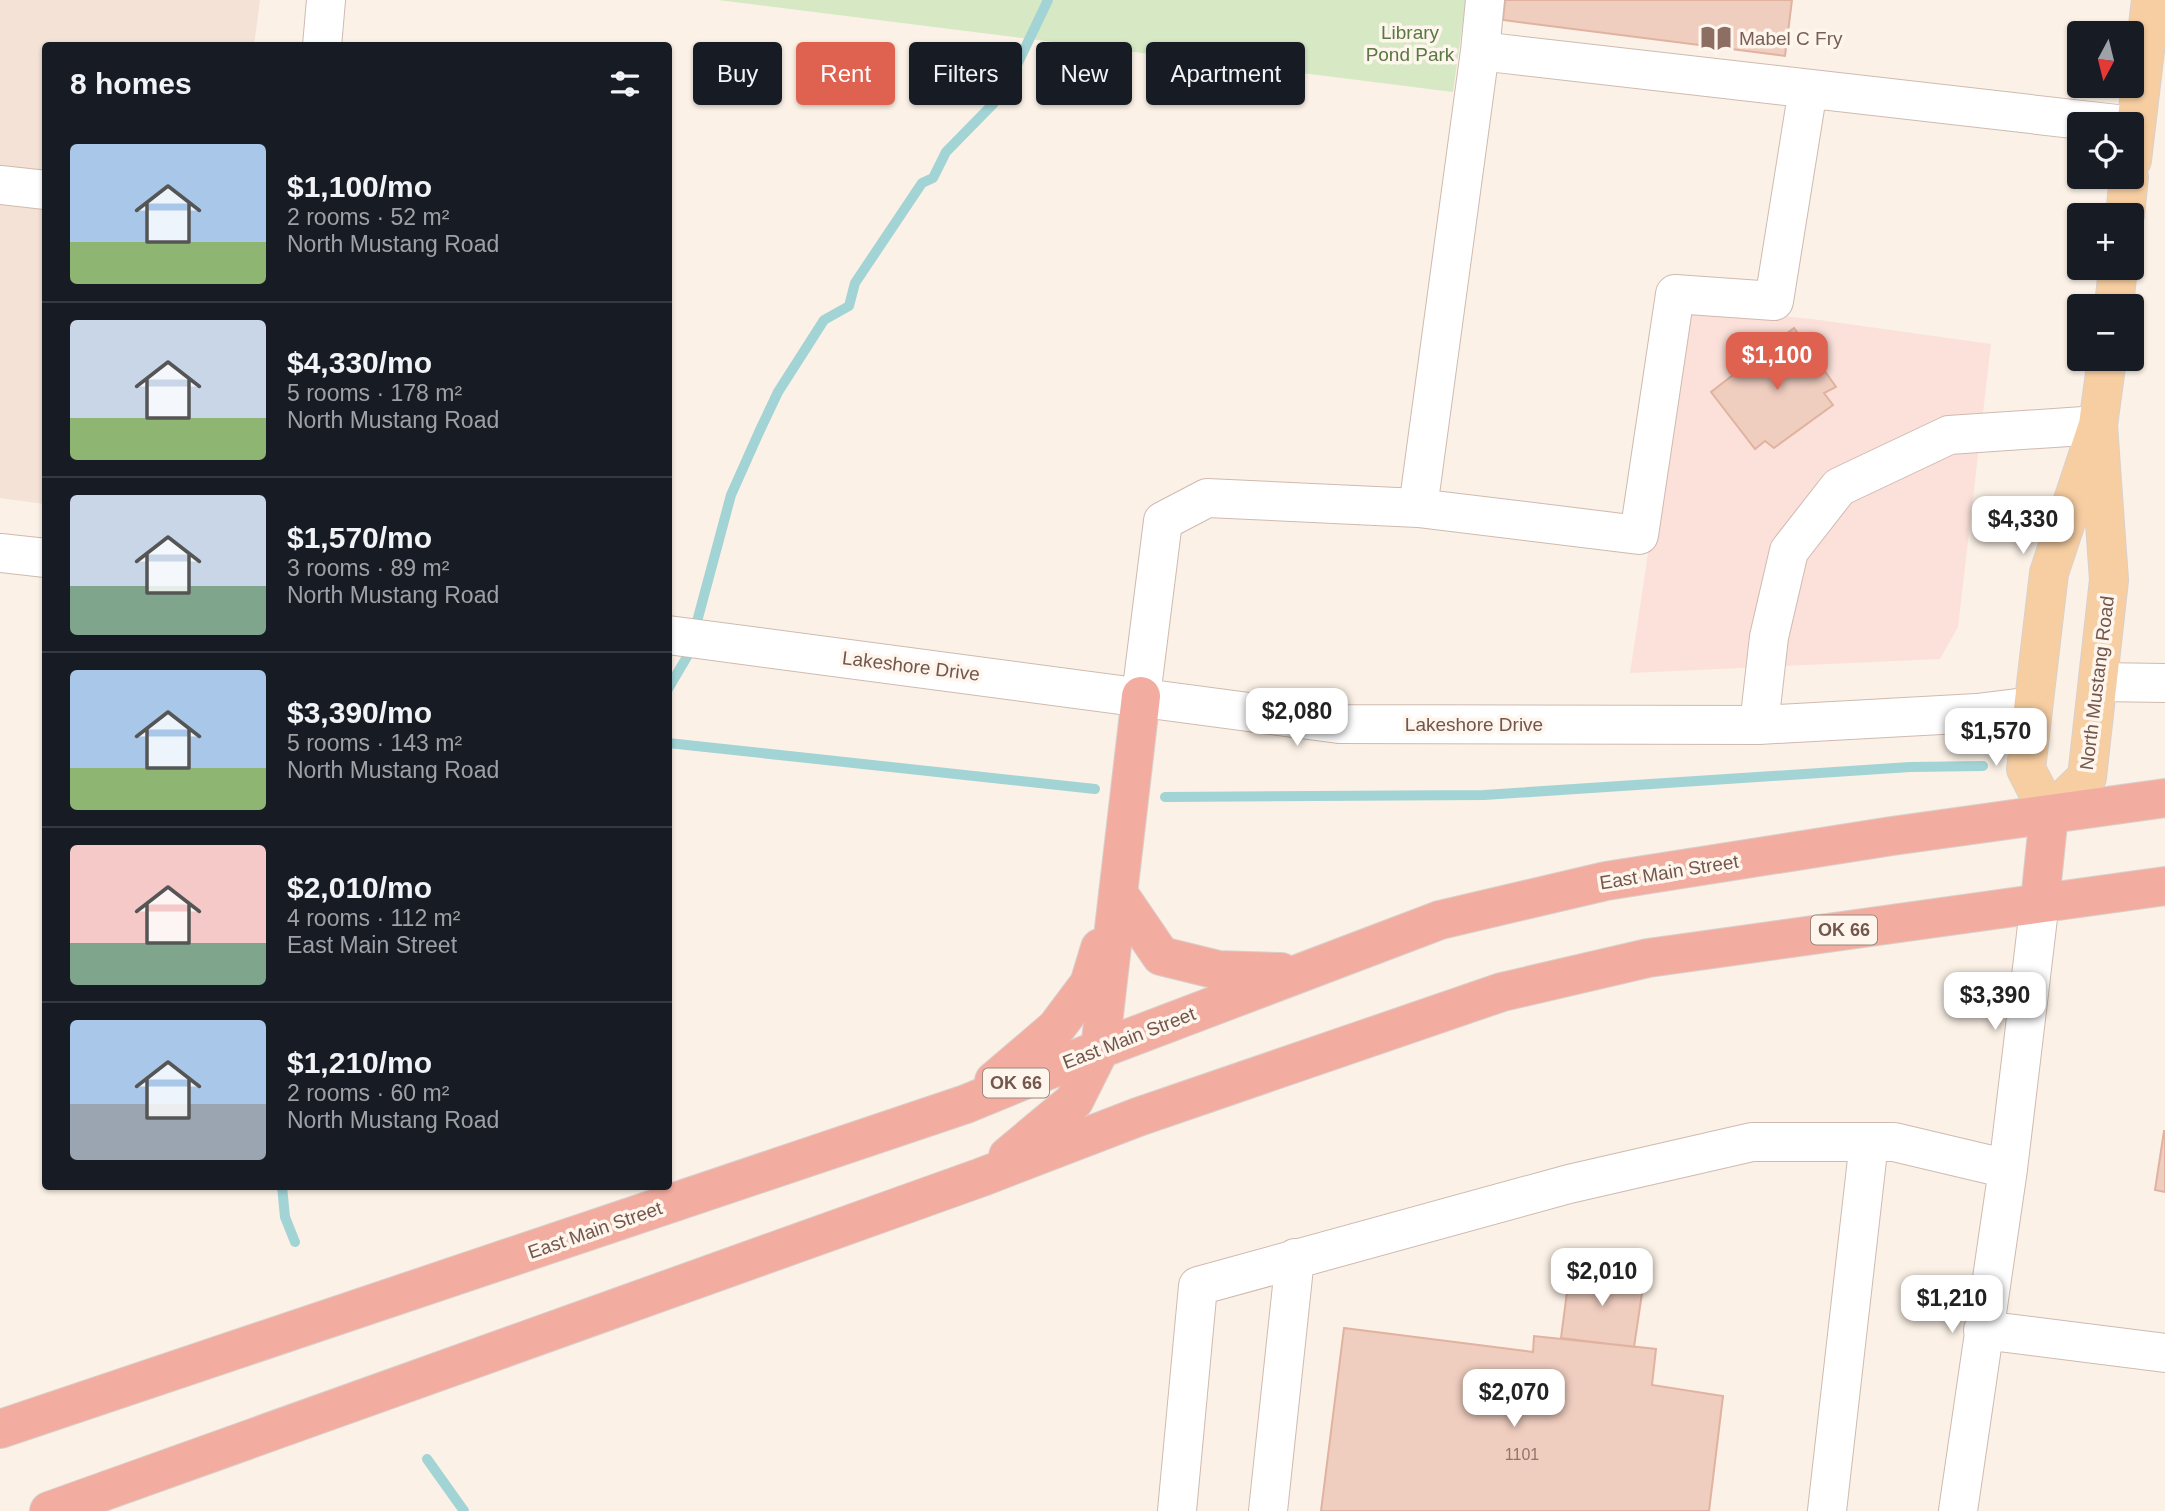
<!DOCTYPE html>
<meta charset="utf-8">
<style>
:root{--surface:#171b24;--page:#20242c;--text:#f1f3f6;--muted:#9ea1a6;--line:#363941;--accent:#df6251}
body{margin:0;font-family:Arial,sans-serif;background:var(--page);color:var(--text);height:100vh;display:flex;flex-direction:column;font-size:26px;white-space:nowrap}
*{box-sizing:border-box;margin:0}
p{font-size:23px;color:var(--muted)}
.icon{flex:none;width:38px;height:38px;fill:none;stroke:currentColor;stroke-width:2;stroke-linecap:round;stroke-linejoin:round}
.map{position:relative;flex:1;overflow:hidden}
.drawer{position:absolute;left:42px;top:42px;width:630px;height:1148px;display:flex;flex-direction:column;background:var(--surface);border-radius:7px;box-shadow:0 2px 5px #0004}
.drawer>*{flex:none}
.hud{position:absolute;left:693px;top:42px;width:665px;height:63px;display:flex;gap:14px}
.needle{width:46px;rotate:187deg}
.tools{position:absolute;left:2067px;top:21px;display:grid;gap:14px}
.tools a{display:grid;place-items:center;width:77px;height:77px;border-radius:7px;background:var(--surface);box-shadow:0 2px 5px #0004;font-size:35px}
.price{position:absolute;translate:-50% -60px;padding:0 16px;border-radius:14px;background:#fff;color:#222;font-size:23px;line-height:46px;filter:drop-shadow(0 2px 4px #0008)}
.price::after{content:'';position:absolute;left:50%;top:42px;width:21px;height:16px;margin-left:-10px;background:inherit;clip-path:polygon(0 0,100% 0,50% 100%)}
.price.selected{background:var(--accent);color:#fff}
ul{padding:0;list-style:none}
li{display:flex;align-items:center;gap:21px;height:175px;padding:0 28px}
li+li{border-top:2px solid var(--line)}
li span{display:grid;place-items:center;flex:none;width:196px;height:140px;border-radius:7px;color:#555}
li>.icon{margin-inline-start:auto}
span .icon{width:84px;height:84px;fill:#fffc;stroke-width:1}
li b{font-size:30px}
h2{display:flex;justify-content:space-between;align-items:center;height:84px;padding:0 28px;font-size:30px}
.tag{padding:0 24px;border-radius:7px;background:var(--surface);box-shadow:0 2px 5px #0004;font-size:24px;line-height:63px}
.tag.selected{background:var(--accent);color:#fff}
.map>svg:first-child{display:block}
.residential{fill:#f3e2d5}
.commercial{fill:#fbe1da}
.green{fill:#d7e8c5}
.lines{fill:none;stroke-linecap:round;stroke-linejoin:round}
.stream{stroke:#a2d3d5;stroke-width:10}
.building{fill:#efcdbf;stroke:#e1b2a0;stroke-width:2}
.minor-casing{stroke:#cfbab0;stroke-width:40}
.major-casing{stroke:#d8d0cd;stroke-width:40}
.highway-casing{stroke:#d8d0cd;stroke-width:40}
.minor{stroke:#fff;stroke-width:38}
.major{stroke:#f7cea2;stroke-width:38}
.highway{stroke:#f3ada0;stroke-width:38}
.labels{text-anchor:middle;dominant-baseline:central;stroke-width:7;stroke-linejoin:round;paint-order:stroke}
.number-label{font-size:16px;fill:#927469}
.shield{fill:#fef5ec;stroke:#9d867c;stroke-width:2}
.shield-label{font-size:18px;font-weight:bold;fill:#73564c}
.park-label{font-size:19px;fill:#597844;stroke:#fef5ec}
.education-label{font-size:19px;fill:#785e54;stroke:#fef5ec;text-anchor:start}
.street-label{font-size:19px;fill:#73564c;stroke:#fef5ec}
</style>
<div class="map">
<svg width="2165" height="1511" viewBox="0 0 2165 1511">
<rect width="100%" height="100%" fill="#fbf1e6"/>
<path class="residential" d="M0,0H260L254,45L46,46L45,504L0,498Z"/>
<path class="commercial" d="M1704,309L1812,319L1991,344L1958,627L1940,659L1630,673L1684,315Z"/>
<path class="green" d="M718,0H1466L1453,92Z"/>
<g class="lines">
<path class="stream" d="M668,689L688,655L731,495L760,430L778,392L824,320L849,306L855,283L922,183L933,178L946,152L993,104L1013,73L1048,0
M668,743L1095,789
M1165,797L1484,795L1910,767L1983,766
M282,1186L285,1217L295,1242
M427,1459L464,1511"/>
</g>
<path class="building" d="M1505,0H1792L1785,56L1503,20Z
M1794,328L1836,387L1824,393L1833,405L1774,448L1765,441L1755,449L1711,392Z
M2164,1131H2165V1192L2155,1190Z
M1570,1269L1644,1280L1634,1347L1561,1338Z
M1344,1328L1533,1352L1534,1336L1656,1349L1652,1385L1723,1396L1709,1511H1321Z"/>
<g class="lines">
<g class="minor-casing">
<path id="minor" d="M322,46L326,0
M1480,51L1485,0
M0,185L46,190
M1418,508L1639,535L1675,294L1774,301L1808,89
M0,553L46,558
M668,635L1339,724L1759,725L1977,713L2033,706
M2098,682L2165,683
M1141,696L1163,521L1207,498L1418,508L1480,51L2117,124
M1759,725L1769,637L1789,551L1839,487L1949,435L2098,425
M1983,1330L2165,1353
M1177,1511L1198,1286L1569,1184L1752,1142H1894L2008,1169
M1268,1511L1295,1258
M1827,1511L1869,1142
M1958,1511L2008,1169L2040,901"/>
</g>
<g class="major-casing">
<path id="major" d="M2132,160L2151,0
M2125,215L2129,177
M2114,306L2118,268
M2098,425L2109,580L2087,777L2049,814L2026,769L2049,573L2098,425L2107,359"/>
</g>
<g class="highway-casing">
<path id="highway" d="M1118,893L1161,956L1218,970L1281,972
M2040,901L2049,814
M994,1081L1056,1028L1089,984L1100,948
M1008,1156L1074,1101L1100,1049L1141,696
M0,1429L966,1104L1100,1049L1440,920L1606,881L1892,836L2165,798
M49,1511L982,1177L1138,1117L1502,992L1648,958L2165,886"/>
</g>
<use href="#minor" class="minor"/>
<use href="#major" class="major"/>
<use href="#highway" class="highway"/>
</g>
<defs>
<g id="library-bare" transform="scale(2.415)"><path d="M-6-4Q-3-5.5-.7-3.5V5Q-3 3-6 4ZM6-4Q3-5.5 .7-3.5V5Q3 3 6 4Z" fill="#8d6e63" stroke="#fef5ec" stroke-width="2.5" paint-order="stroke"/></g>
</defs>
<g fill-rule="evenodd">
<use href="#library-bare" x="1716" y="38"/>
</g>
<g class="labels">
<g class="number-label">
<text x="1522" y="1454">1101</text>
</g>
<g class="shield">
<rect x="1811" y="915.5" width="66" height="29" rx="5"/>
<rect x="983" y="1068.5" width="66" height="29" rx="5"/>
</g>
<g class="shield-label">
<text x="1844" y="930">OK 66</text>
<text x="1016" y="1083">OK 66</text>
</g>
<g class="park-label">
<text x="1410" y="32">Library<tspan x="1410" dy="22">Pond Park</tspan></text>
</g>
<g class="education-label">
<text x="1739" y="38">Mabel C Fry</text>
</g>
<g class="street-label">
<text transform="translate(911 666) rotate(7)">Lakeshore Drive</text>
<text transform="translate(2097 683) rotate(-83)">North Mustang Road</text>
<text x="1474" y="724">Lakeshore Drive</text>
<text transform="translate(1669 872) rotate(-9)">East Main Street</text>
<text transform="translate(1129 1038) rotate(-21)">East Main Street</text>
<text transform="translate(595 1230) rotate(-19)">East Main Street</text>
</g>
</g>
</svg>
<div class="tools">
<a><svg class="needle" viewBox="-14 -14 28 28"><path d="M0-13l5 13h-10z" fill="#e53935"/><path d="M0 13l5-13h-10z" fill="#9ea1a6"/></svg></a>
<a><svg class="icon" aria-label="locate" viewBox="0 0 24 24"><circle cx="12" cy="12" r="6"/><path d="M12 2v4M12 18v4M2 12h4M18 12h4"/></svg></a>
<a>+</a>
<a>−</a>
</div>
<b class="price selected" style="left:1777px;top:392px">$1,100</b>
<b class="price" style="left:2023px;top:556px">$4,330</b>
<b class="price" style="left:1297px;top:748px">$2,080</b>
<b class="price" style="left:1996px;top:768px">$1,570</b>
<b class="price" style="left:1995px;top:1032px">$3,390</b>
<b class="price" style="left:1602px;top:1308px">$2,010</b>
<b class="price" style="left:1952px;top:1335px">$1,210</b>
<b class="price" style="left:1514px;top:1429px">$2,070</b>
<div class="hud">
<a class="tag">Buy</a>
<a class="tag selected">Rent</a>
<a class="tag">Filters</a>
<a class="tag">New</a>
<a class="tag">Apartment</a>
</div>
<section class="drawer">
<h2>8 homes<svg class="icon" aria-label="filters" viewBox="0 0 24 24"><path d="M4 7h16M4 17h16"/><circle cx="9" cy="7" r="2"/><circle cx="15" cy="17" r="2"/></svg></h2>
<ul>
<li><span style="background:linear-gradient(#a9c7e8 70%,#8fb573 0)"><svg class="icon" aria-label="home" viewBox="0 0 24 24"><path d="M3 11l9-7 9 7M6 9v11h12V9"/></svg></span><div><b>$1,100/mo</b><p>2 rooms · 52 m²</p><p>North Mustang Road</p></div></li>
<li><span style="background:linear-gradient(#c9d6e8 70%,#8fb573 0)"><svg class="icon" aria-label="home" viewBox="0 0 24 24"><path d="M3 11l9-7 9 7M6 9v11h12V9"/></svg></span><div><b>$4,330/mo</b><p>5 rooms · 178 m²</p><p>North Mustang Road</p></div></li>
<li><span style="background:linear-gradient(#c9d6e8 65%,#7fa58c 0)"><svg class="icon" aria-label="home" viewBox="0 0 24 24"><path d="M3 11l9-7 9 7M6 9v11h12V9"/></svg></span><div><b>$1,570/mo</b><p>3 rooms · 89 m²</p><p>North Mustang Road</p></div></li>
<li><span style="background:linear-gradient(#a9c7e8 70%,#8fb573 0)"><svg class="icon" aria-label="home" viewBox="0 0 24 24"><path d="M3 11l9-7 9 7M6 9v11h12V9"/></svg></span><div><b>$3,390/mo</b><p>5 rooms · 143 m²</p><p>North Mustang Road</p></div></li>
<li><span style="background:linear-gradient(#f6c9c9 70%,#7fa58c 0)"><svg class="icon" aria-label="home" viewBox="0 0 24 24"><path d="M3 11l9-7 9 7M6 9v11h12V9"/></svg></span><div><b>$2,010/mo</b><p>4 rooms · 112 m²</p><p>East Main Street</p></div></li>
<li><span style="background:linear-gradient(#a9c7e8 60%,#9aa5b1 0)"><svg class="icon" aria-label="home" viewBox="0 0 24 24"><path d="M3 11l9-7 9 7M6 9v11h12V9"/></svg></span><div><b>$1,210/mo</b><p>2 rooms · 60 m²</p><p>North Mustang Road</p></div></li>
</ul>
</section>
</div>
